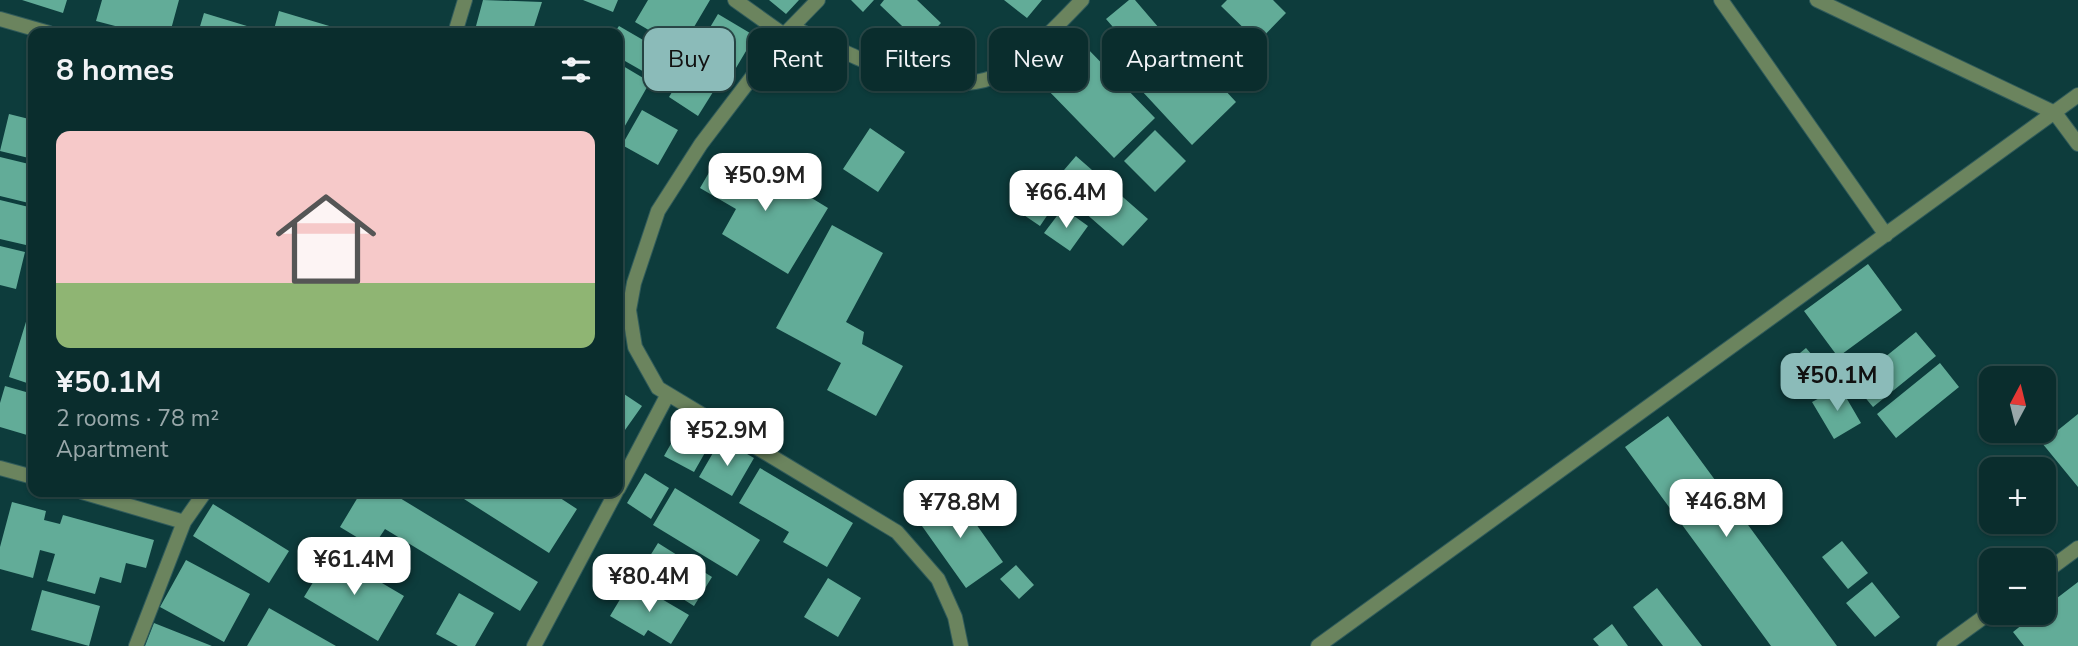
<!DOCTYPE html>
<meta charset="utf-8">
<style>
:root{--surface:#0a2d2d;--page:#183939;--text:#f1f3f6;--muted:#99a8aa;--line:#2a4949;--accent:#8bbbb9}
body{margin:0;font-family:"Nunito Sans",sans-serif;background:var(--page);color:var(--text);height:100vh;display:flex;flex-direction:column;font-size:26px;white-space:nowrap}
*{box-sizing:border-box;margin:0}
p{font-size:23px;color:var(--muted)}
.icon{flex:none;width:38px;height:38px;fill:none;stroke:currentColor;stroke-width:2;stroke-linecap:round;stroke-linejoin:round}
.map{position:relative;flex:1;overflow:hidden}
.details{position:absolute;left:28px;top:28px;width:595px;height:469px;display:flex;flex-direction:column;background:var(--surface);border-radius:14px;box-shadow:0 2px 5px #0004,0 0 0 2px var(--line)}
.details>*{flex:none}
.guide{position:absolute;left:644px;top:28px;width:665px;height:63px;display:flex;gap:14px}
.needle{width:46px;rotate:7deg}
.fabs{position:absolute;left:1979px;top:366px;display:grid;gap:14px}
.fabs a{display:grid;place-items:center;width:77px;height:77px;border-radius:14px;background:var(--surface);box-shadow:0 2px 5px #0004,0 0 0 2px var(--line);font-size:35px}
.price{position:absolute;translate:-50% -60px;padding:0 16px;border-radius:14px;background:#fff;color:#222;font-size:23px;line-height:46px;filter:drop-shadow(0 2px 4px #0008)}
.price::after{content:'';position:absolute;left:50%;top:42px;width:21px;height:16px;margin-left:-10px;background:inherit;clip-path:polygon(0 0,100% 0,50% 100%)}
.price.current{background:var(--accent);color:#111}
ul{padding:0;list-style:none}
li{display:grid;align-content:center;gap:14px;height:371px;padding:0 28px}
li+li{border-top:2px solid var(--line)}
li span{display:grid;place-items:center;height:217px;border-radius:14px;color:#555}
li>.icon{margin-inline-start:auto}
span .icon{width:126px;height:126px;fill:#fffc;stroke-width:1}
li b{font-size:30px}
h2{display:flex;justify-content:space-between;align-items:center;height:84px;padding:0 28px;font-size:30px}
.tag{padding:0 24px;border-radius:14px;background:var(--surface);box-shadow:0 2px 5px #0004,0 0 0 2px var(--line);font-size:24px;line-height:63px}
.tag.current{background:var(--accent);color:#111}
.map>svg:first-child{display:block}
.building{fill:#62ac98}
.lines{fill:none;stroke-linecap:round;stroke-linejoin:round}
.service-casing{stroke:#305b5b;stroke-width:16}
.service{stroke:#6b845e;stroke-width:14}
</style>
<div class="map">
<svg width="2078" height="646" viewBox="0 0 2078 646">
<rect width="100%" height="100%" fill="#0d3c3c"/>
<path class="building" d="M22,0H67L63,13Z
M102,0H179L170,33H142L96,21Z
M483,0L542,2L532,33H500L476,26Z
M583,0H618L613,12Z
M648,0H710L681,49L635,22Z
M769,0H799L786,14Z
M851,0H874L863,12Z
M884,0H917L941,23L921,44L880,5Z
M1004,0H1042L1027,18Z
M1129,0H1135L1177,49L1151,71L1106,19Z
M1227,0H1273L1286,13L1258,42L1221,6Z
M279,11L346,31L345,33H273Z
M204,13L257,29L256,33H198Z
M718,14L755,36L727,83L690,61Z
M619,26L681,62L667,85L618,57V33H614Z
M1085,46L1155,118L1114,158L1044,86Z
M1186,48L1236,102L1192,145L1141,90Z
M618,63L650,82L618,138Z
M688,66L718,84L698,116L669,97Z
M642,110L678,130L658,165L622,145Z
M9,114L33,120V159L0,151Z
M870,128L905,152L878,192L843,169Z
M1155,130L1186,161L1155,192L1124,161Z
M1076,156L1148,219L1123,246L1052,184Z
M0,157L33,165V204L0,196Z
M718,157L752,177L759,166L828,208L788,274L722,234L736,209L700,188Z
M1031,179L1059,198L1040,226L1012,207Z
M0,200L33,208L26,245L0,239Z
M1063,208L1088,226L1070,251L1044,233Z
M832,225L883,253L846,322L864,332L862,344L903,366L876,416L827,390L841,363L776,328Z
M0,246L25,252L16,289L0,285Z
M1868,264L1902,310L1838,357L1804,311Z
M29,312L33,313V385L9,377Z
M1916,332L1936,356L1873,407L1853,383Z
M1806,348L1832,378L1809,397L1783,367Z
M1940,363L1959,387L1896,438L1877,414Z
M5,386L33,394V414L27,435L0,427V403Z
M1840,387L1861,423L1834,439L1812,402Z
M618,390L642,406L625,430L618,425Z
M2078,414V487L2042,443Z
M1668,416L1837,646H1771L1625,447Z
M685,419L715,435L694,472L664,456Z
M721,439L754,458L732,496L699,477Z
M760,468L853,523L827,567L783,542L789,532L739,503Z
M645,473L669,488L651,519L627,503Z
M675,488L760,540L737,576L653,525Z
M361,492H390L538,582L520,611L385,529L373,547L340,527Z
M453,492H551L577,509L549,553Z
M954,493L1003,562L966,588L917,519Z
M12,502L46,511L44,520L60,524L63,515L154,540L146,568L126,563L121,583L100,577L95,594L47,581L55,554L40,550L33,578L0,569V547Z
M213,504L289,551L269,583L193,536Z
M1842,541L1868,573L1848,589L1822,557Z
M658,543L712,577L694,606L640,572Z
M331,553L404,596L378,641L304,597Z
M186,560L250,594L224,642L160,607Z
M1016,565L1034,585L1019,599L1000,579Z
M828,578L861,598L838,637L804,617Z
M631,581L689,615L671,644L648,630L644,636L610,616Z
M1872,582L1900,617L1875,637L1846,603Z
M2078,582V646H2024L2013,632L2038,612H2044V608Z
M1657,588L1702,646H1663L1633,607Z
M42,590L100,606L89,646L31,630Z
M459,593L494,613L475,646H458L436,634Z
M269,608L336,646H247Z
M154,623L212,646H145Z
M1612,624L1628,646H1599L1593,639Z"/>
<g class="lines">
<g class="service-casing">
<path id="service" d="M735,0L784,35
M818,0L784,35L701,144L658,211L634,283L629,310L635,347L658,388L897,532L938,579L955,617L961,646
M1721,0L1886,235
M1817,0L2055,113L2078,144
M0,19L49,33
M792,27C848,53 931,101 994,77C1017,68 1064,19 1082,0
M455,33L465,0
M0,468L33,477
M618,489L668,394
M82,492L184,522
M2044,573L2078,548
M136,646L184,522L205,492
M534,646L616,492
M1318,646L2078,95
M1944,646L1992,611"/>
</g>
<use href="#service" class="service"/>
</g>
</svg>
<div class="fabs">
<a><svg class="needle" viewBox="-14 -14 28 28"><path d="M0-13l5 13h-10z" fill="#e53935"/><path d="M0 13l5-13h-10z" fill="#99a8aa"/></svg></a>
<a>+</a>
<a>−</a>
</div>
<b class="price" style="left:765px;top:213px">¥50.9M</b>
<b class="price" style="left:1066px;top:230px">¥66.4M</b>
<b class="price current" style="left:1837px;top:413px">¥50.1M</b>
<b class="price" style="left:727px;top:468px">¥52.9M</b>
<b class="price" style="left:1726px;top:539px">¥46.8M</b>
<b class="price" style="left:960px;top:540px">¥78.8M</b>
<b class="price" style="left:354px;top:597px">¥61.4M</b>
<b class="price" style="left:649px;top:614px">¥80.4M</b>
<div class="guide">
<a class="tag current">Buy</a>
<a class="tag">Rent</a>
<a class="tag">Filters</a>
<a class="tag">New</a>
<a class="tag">Apartment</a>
</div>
<section class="details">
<h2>8 homes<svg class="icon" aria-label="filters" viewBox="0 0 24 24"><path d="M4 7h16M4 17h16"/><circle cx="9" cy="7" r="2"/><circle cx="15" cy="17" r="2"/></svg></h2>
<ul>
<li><span style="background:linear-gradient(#f6c9c9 70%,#8fb573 0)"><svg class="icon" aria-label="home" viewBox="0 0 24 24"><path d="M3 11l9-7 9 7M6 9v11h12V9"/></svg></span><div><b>¥50.1M</b><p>2 rooms · 78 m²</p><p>Apartment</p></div></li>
</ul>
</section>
</div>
